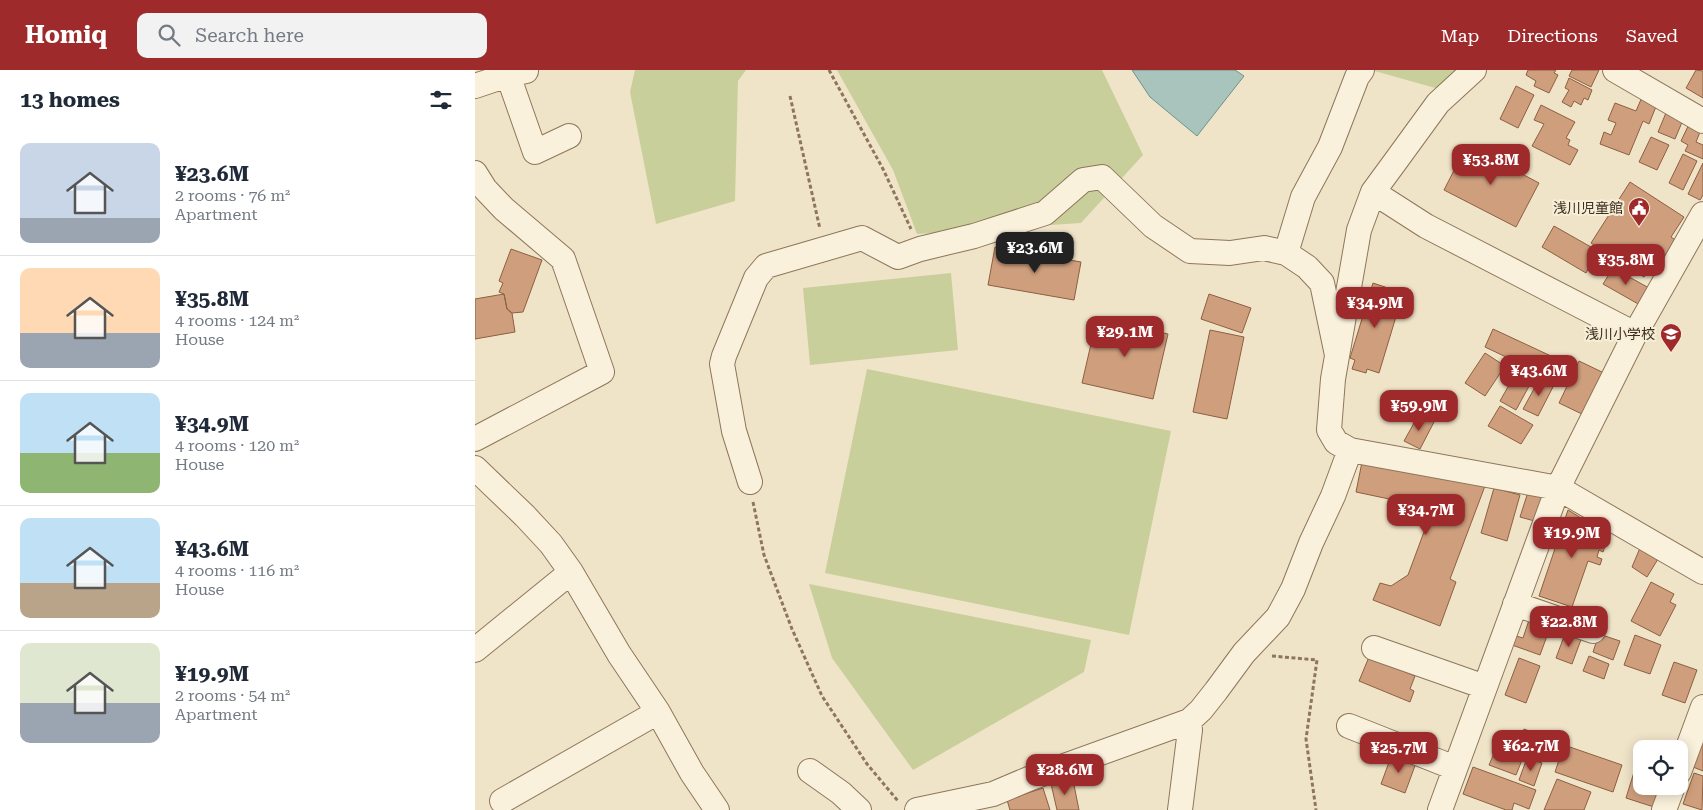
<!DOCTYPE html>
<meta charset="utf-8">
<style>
:root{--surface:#fff;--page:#f2f2f3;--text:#1f2937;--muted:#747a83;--line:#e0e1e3;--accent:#9e2a2b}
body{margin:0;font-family:"Roboto Serif","Noto Sans JP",serif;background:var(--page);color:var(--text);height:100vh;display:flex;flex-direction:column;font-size:19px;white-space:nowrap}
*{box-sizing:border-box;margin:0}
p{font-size:16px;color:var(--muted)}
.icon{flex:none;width:28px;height:28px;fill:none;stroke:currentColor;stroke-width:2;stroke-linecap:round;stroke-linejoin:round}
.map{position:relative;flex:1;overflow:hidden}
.drawer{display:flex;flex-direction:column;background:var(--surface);width:475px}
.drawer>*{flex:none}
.controls{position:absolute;left:1158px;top:670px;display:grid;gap:10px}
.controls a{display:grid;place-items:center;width:55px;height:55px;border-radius:10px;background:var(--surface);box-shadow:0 2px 12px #0003;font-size:25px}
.price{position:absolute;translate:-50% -42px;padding:0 11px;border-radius:10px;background:var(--accent);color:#fff;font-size:16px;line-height:32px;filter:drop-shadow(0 1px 2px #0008)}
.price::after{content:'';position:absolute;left:50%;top:30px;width:15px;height:11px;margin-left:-8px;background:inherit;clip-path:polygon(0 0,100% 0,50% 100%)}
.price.current{background:#222;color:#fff}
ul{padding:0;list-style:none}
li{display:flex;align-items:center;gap:15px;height:125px;padding:0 20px}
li+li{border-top:1px solid var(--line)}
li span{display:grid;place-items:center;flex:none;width:140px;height:100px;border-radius:10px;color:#555}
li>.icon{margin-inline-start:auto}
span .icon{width:60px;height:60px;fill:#fffc;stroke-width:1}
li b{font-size:21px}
h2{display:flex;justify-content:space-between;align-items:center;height:60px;padding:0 20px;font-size:21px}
header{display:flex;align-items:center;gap:30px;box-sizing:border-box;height:70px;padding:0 25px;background:var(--accent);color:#fff}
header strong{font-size:24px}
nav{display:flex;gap:28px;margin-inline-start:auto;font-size:18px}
.search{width:350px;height:45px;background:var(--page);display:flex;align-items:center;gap:12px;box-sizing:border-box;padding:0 18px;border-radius:10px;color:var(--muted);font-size:19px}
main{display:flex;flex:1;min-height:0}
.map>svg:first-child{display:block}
.green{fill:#c9cf9b}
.water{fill:#a9c4bc;stroke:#6f938a}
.building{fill:#cf9f7d;stroke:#8d5f41}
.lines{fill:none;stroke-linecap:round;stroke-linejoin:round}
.minor-casing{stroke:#8d765c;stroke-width:26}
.path{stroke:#8d765c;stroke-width:3;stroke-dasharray:4 2.5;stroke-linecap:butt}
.minor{stroke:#faf1dc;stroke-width:24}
.labels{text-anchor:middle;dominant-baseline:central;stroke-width:4;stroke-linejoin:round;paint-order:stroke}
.poi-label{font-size:14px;fill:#3d2e20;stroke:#f7eed8;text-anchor:end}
</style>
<header>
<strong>Homiq</strong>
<div class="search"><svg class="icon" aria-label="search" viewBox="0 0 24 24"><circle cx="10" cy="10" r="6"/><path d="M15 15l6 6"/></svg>Search here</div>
<nav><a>Map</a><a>Directions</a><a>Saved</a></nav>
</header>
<main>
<section class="drawer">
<h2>13 homes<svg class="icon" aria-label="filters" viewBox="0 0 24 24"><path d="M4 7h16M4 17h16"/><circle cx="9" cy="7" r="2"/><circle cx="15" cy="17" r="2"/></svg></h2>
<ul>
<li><span style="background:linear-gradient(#c9d6e8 75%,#9aa5b1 0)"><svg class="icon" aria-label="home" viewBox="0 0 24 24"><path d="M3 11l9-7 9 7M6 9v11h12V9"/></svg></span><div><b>¥23.6M</b><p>2 rooms · 76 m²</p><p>Apartment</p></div></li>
<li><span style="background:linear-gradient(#ffd9b3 65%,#9aa5b1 0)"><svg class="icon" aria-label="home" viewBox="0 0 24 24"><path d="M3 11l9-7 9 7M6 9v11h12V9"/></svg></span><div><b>¥35.8M</b><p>4 rooms · 124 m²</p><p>House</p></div></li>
<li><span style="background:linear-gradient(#bfe0f5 60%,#8fb573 0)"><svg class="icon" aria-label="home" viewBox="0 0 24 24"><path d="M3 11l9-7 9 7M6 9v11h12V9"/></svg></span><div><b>¥34.9M</b><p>4 rooms · 120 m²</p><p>House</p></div></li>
<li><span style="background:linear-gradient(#bfe0f5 65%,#b9a48a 0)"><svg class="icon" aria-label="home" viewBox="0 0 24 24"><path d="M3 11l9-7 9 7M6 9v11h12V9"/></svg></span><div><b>¥43.6M</b><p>4 rooms · 116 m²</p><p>House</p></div></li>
<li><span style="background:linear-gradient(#dfe7d0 60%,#9aa5b1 0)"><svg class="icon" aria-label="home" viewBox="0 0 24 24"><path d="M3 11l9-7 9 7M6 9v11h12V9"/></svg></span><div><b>¥19.9M</b><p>2 rooms · 54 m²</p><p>Apartment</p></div></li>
</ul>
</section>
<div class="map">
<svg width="1228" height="740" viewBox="0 0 1228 740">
<rect width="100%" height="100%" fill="#f0e4c8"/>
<path class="green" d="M160,0H271L263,11L260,131L181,154L155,22Z
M362,0H627L668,85L606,153L442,164L418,100Z
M896,0H986L964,19Z
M476,203L483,280L335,295L328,218Z
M392,299L696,361L654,565L350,503Z
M334,514L616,570L609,602L438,700L357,588Z"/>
<path class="water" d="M657,0H760L769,6L722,66L675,27Z"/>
<path class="building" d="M1053,0H1081L1079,3L1083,5L1074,23L1059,16L1061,11L1051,5Z
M1097,0H1124L1116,17L1094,6Z
M1221,0L1228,1V28L1211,18Z
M1094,8L1117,20L1113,30L1109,28L1106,35L1099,31L1096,37L1087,32L1094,20L1090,18Z
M1041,16L1059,25L1043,58L1025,49Z
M1167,27L1182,34L1174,54L1168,51L1154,85L1125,74L1129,62L1136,65L1141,53L1133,50L1140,33L1161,41Z
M1066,35L1100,52L1091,68L1095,70L1093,75L1103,80L1095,95L1057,76L1069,54L1059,50Z
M1193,38L1210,45L1200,69L1183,62Z
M1215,52L1227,57L1221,72L1228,75V89L1210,81L1213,75L1206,71Z
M1176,67L1194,75L1182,100L1164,92Z
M992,75L1064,113L1041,157L969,120Z
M1208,84L1222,91L1208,120L1194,113Z
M1228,93V125L1225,130L1213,124Z
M1155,112L1209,147L1196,167L1203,172L1188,194L1181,189L1169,207L1116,173Z
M1079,156L1123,181L1111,203L1067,177Z
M520,177L606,192L599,230L513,215Z
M36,179L67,190L48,242L37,243L32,239L29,224L24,222L28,213L24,211Z
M1138,198L1174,218L1165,235L1128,214Z
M898,213L922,221L919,228L926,230L904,303L892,299L891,303L877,299L880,290L875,288Z
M29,224L32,239L37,243L40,262L0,269V229Z
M734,224L776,238L767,263L726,249Z
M622,248L693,264L678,329L607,313Z
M1018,259L1076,286L1067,304L1010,277Z
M735,260L769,267L752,349L718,342Z
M1010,283L1030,296L1010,326L990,313Z
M1104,291L1129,303L1109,345L1084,333Z
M1043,299L1059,307L1041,340L1025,331Z
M1065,308L1079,315L1063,346L1048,339Z
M1025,336L1058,355L1046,374L1013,356Z
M944,344L959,352L945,379L929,371Z
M887,392L1010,416L975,509L981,512L965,556L898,530L905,513L916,516L933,505L956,443L952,437L881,422Z
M1019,418L1045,425L1032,471L1006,463Z
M1053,422L1070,427L1063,452L1045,447Z
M1093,440L1126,460L1124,465L1133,468L1128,482L1124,480L1122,487L1127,489L1125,495L1113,491L1097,537L1064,526Z
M1165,478L1183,489L1172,507L1157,497Z
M1176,512L1199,524L1195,532L1201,535L1185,566L1156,551Z
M1055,547L1076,555L1065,585L1037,575L1041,566L1048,568Z
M1091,561L1107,567L1097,594L1081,588Z
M1124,564L1145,571L1138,590L1118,582Z
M1160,565L1186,575L1175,604L1149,595Z
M1114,586L1134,594L1129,609L1108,601Z
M894,587L940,606L935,619L939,621L935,632L884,611Z
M1044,588L1065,596L1051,633L1030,625Z
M1199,592L1222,600L1210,633L1187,625Z
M1049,659L1082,672L1074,690L1042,678Z
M1228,669V701L1218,697Z
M1089,675L1147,695L1138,722L1080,702Z
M1021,679L1047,690L1041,705L1014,695Z
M917,684L941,693L930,723L906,714Z
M1052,688L1067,693L1059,716L1044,710Z
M998,697L1061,720L1054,739L1039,733L1037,740H1031L988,724Z
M1160,699L1166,701V716H1186L1179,737L1151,728Z
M1219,703L1228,706L1227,740L1208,734Z
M1082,709L1116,722L1109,740H1069Z
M598,710L604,740H582L576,714Z
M568,718L575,740H535L532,730Z"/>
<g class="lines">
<g class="minor-casing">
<path id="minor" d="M999,0L963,33L920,92L898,122L884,160L858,309L854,360L861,372L875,380L1083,418L1228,502
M1140,0L1228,51
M33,5L60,82L94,66
M0,16L33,5L51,1
M0,103L10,119L29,139L88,189L127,302L0,369
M898,122L951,156L1160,264
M811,183L828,127L855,77L882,7L887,0
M0,398L50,446L76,474L96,502L144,584L183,642L217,703L242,740
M275,412L259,361L247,294L249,286L281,208L291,196L387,168L423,187L445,179L499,166L570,143L608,110L627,107L678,156L715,181L755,183L789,178L811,183L832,197L847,213L862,285
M1040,534L1118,561
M899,578L1010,617
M0,580L96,502
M874,656L980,698
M335,701L366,723L384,740
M1204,702L1228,637
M27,731L183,642
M442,740L518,724L556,708L714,651L726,640L741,621L769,583L803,547L818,519L836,473L858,426L875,380
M705,740L715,660L714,651
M965,740L1083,418L1160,264L1228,144
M1189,740L1198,716"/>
</g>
<path class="path" d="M354,0L408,99L436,159
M315,26L345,159
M278,432L289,485L317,559L347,626L392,694L423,731
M797,586L842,590L831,669L841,740"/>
<use href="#minor" class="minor"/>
</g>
<defs>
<g id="civic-pin" transform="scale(1.125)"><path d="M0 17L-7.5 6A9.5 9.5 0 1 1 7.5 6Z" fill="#9e2a2b" stroke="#f7eed8"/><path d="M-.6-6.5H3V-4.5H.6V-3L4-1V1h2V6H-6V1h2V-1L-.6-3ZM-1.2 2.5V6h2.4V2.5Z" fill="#fff"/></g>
<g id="school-pin" transform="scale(1.125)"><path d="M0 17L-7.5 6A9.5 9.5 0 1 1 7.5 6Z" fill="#9e2a2b" stroke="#f7eed8"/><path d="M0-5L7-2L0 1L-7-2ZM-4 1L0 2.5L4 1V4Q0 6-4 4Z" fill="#fff"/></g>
</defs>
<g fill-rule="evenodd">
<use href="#civic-pin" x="1164" y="138"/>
<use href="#school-pin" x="1196" y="264"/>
</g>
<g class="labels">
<g class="poi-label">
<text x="1148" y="138">浅川児童館</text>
<text x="1180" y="264">浅川小学校</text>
</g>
</g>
</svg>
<div class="controls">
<a><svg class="icon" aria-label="locate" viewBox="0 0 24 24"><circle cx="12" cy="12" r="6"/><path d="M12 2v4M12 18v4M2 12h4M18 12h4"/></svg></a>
</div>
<b class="price" style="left:1016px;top:116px">¥53.8M</b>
<b class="price current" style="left:560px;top:204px">¥23.6M</b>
<b class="price" style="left:1151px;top:216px">¥35.8M</b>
<b class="price" style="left:900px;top:259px">¥34.9M</b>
<b class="price" style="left:650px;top:288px">¥29.1M</b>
<b class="price" style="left:1064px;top:327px">¥43.6M</b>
<b class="price" style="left:944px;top:362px">¥59.9M</b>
<b class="price" style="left:951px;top:466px">¥34.7M</b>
<b class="price" style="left:1097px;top:489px">¥19.9M</b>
<b class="price" style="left:1094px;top:578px">¥22.8M</b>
<b class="price" style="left:1056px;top:702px">¥62.7M</b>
<b class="price" style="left:924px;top:704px">¥25.7M</b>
<b class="price" style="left:590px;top:726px">¥28.6M</b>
</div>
</main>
